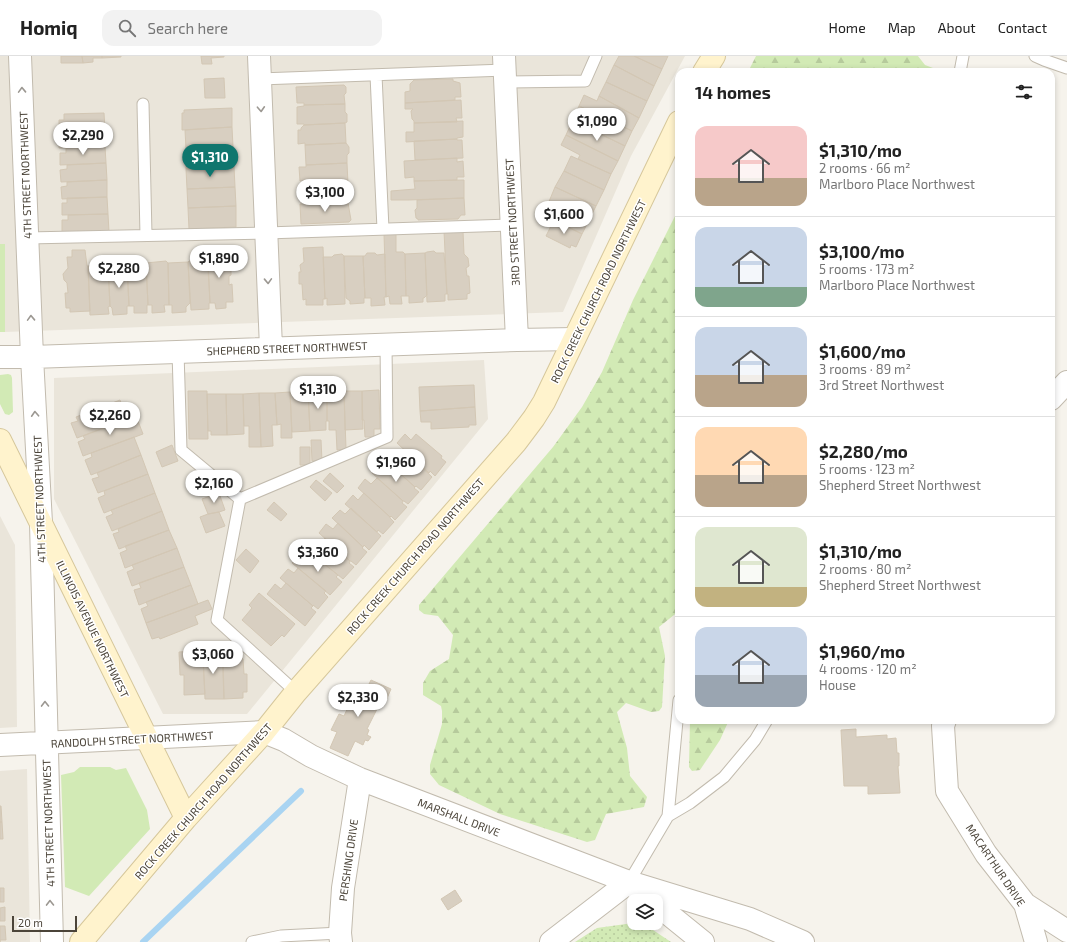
<!DOCTYPE html>
<meta charset="utf-8">
<style>
:root{--surface:#fff;--page:#f2f2f2;--text:#222;--muted:#767676;--line:#e0e0e0;--accent:#0f766e}
body{margin:0;font-family:"Exo 2",sans-serif;background:var(--page);color:var(--text);height:100vh;display:flex;flex-direction:column;font-size:15px;white-space:nowrap}
*{box-sizing:border-box;margin:0}
p{font-size:13px;color:var(--muted)}
.icon{flex:none;width:22px;height:22px;fill:none;stroke:currentColor;stroke-width:2;stroke-linecap:round;stroke-linejoin:round}
.map{position:relative;flex:1;overflow:hidden}
.panel{position:absolute;left:675px;top:12px;width:380px;height:656px;display:flex;flex-direction:column;background:var(--surface);border-radius:12px;box-shadow:0 2px 6px #0003}
.panel>*{flex:none}
.controls{position:absolute;left:627px;top:838px;display:grid;gap:8px}
.controls a{display:grid;place-items:center;width:36px;height:36px;border-radius:8px;background:var(--surface);box-shadow:0 2px 6px #0003;font-size:20px}
.scale{position:absolute;left:12px;bottom:10px;width:65px;box-sizing:border-box;padding-left:4px;border:2px solid #4b4439;border-top:0;font-size:11px;line-height:14px;white-space:nowrap;color:#4b4439;-webkit-text-stroke:3px #fff;paint-order:stroke}
.price{position:absolute;translate:-50% -34px;padding:0 9px;border-radius:14px;background:#fff;color:#222;font-size:13px;line-height:26px;filter:drop-shadow(0 1px 2px #0008)}
.price::after{content:'';position:absolute;left:50%;top:24px;width:12px;height:9px;margin-left:-6px;background:inherit;clip-path:polygon(0 0,100% 0,50% 100%)}
.price.current{background:var(--accent);color:#fff}
ul{padding:0;list-style:none}
li{display:flex;align-items:center;gap:12px;height:100px;padding:0 20px}
li+li{border-top:1px solid var(--line)}
li span{display:grid;place-items:center;flex:none;width:112px;height:80px;border-radius:12px;color:#555}
li>.icon{margin-inline-start:auto}
span .icon{width:48px;height:48px;fill:#fffc;stroke-width:1}
li b{font-size:17px}
h2{display:flex;justify-content:space-between;align-items:center;height:48px;padding:0 20px;font-size:17px}
header{display:flex;align-items:center;gap:24px;box-sizing:border-box;height:56px;padding:0 20px;background:var(--surface);border-bottom:1px solid var(--line)}
header strong{font-size:19px}
nav{display:flex;gap:22px;margin-inline-start:auto;font-size:14px}
.search{width:280px;height:36px;background:var(--page);display:flex;align-items:center;gap:10px;box-sizing:border-box;padding:0 14px;border-radius:12px;color:var(--muted);font-size:15px}
.map>svg:first-child{display:block}
.residential{fill:#eae5da}
.grass{fill:url(#grass-dots)}
.forest{fill:url(#forest-firs)}
.park{fill:#d2eab5}
.lines{fill:none;stroke-linecap:round;stroke-linejoin:round}
.stream{stroke:#a9d4f2;stroke-width:6}
.building{fill:#d8cfc1;stroke:#d3c7b4}
.lane-casing{stroke:#c2bbae;stroke-width:13}
.street-casing{stroke:#c2bbae;stroke-width:24}
.secondary-casing{stroke:#d6c79b;stroke-width:24}
.lane{stroke:#fff;stroke-width:11}
.street{stroke:#fff;stroke-width:22}
.secondary{stroke:#fff3cd;stroke-width:22}
.oneway{stroke:#9c9892}
.labels{text-anchor:middle;dominant-baseline:central;stroke-width:3;stroke-linejoin:round;paint-order:stroke}
.street-label{font-size:11px;fill:#4b4439;stroke:#fff}
</style>
<header>
<strong>Homiq</strong>
<div class="search"><svg class="icon" aria-label="search" viewBox="0 0 24 24"><circle cx="10" cy="10" r="6"/><path d="M15 15l6 6"/></svg>Search here</div>
<nav><a>Home</a><a>Map</a><a>About</a><a>Contact</a></nav>
</header>
<div class="map">
<svg width="1067" height="886" viewBox="0 0 1067 886">
<defs>
<pattern id="grass-dots" width="8" height="8" patternUnits="userSpaceOnUse"><rect width="8" height="8" fill="#d2eab5"/><path d="M2 2h.1M6 6h.1" fill="none" stroke="#b6ca9c" stroke-width="1.8" stroke-linecap="round"/></pattern>
<pattern id="forest-firs" width="22" height="20" patternUnits="userSpaceOnUse"><rect width="22" height="20" fill="#d2eab5"/><path d="M5 1l3.5 6h-7zM16 11l3.5 6h-7z" fill="#b6ca9c"/></pattern>
</defs>
<rect width="100%" height="100%" fill="#f6f3ec"/>
<path class="residential" d="M0,0H685L631,100L563,256L5,276V189L0,188Z
M484,304L488,363L247,658H163L54,443V322Z
M0,460L15,489L17,671L0,672Z
M27,713L30,886H0V715Z"/>
<path class="grass" d="M633,867L650,872L671,886H575L597,872Z"/>
<path class="forest" d="M756,0H918L925,9L933,12L934,16H748Z
M679,152V555L659,571L665,600L662,651L659,655L651,656L626,647L617,656L627,692L630,720L647,741L644,751L606,758L595,784L587,786L500,758L439,729L430,718V709L442,668V655L441,650L423,639V627L430,615L449,603L453,579L438,560L424,558L419,554V549L553,391L582,351L602,316L633,244Z
M690,664H729L720,684L700,714L692,715L689,711Z"/>
<path class="park" d="M0,188H5V276H0Z
M8,318L11,319L12,322L13,356L9,359L5,358L0,348V319Z
M80,711H110L116,714L126,712L147,754L150,773L89,840L65,831L61,719L74,716Z"/>
<g class="lines">
<path class="stream" d="M143,886L301,735"/>
</g>
<path class="building" d="M61,0H82L83,7H61Z
M82,0H102V2H93V6L83,7Z
M102,0H121V1L102,2Z
M201,0H224V1L211,2L212,8H202Z
M619,0H634L662,13L654,30L614,9Z
M634,0H668L662,13Z
M614,9L654,30L647,45L606,26Z
M224,22L225,42H205L204,23Z
M453,23V25L460,27L461,41H455V44L405,47V36L410,35V28L414,24Z
M606,26L647,45L639,62L599,40Z
M344,29L346,31V37L344,39L345,48L304,49V47H297L296,31Z
M584,39L597,45L599,40L639,62L632,75L579,50Z
M461,44L462,62H456L457,66L414,67V65L412,63L411,55L413,53H405V47Z
M345,48V56L347,58V66L345,67L304,69V68H297V51L304,50V49Z
M579,50L632,75L625,90L592,74L594,70L574,60Z
M232,52V71L182,74V57H184V54Z
M104,57L105,74L59,76V64H64V58Z
M463,65V81L457,82V83L406,86V76H414V67Z
M345,67L346,87L305,89V87L298,88V74H301V72L304,69Z
M571,68L590,77L592,74L625,90L618,105L566,79Z
M232,71L233,91L186,93L185,74Z
M105,74V91L59,92V80H66V75Z
M566,79L618,105L611,118L578,103L580,99L561,89Z
M457,83V84H462L463,102L415,104L414,85Z
M346,87L349,91V97L347,99V107L306,109L305,89Z
M105,91L106,107L60,109V97H66V92Z
M233,91L234,111L186,113V93Z
M571,100L611,118L604,134L564,115Z
M457,102V106L463,105L464,121H457V124L414,125V121L405,122L404,105Z
M106,107L107,124L61,126L60,114L67,113V109Z
M347,107L348,128L306,129V127L304,125H300L299,111H306V109Z
M234,111L235,131L187,133L186,113Z
M564,115L604,134L596,150L555,131Z
M107,124V141L62,143L61,131L67,130V126Z
M464,124V142L408,144H391V135L415,133L414,125Z
M348,128L351,130V135L348,138V147L307,148V146H301L300,129Z
M235,131L236,150L188,152L187,133Z
M555,131L596,150L588,166L548,148Z
M107,141L108,158L62,159V147H67V142Z
M464,142L465,159H461L458,163L418,164V163L416,162L415,154L417,152V144Z
M348,147L351,164L349,166L301,168L300,148Z
M236,150V171L189,173L188,152Z
M559,153L588,166L582,178L554,164Z
M108,158L109,176L62,177V164H68V159Z
M554,164L582,178L576,191L571,189L570,192L546,180Z
M444,175H463L464,198L468,202L469,210L466,212L467,220H469L470,237L467,238V243L448,244V238H447Z
M384,178H396V196H403L405,198L406,240H401L402,248H390L389,240L386,241Z
M323,191L325,243H323V249H306V243L303,244L302,228H299V216H301L300,209L304,206L303,192Z
M72,194H85L87,210H88L90,255L70,256V252H66L65,237H68L67,227L64,224L63,218L68,212L67,201H72Z
M227,194L228,208L231,211V219L229,220V229L232,228L233,246H226V252L216,253L215,247H210L207,195Z
M434,195L436,197H444L447,238H445V245L427,246L425,197L427,196Z
M367,197H375L377,199L385,198L386,241H384L385,249L371,250V242H365L363,200H365Z
M425,197L427,239L424,242H423V246L409,247V240H406L405,198Z
M342,198L344,200L345,248L327,249V242L325,243L323,201H332L334,199Z
M344,200H363L365,242H364V247L350,248V245L346,242Z
M166,205L168,207L169,249H164L165,256L152,257V249H148L146,207Z
M189,205H208L210,247H209V253L191,254L188,206Z
M130,206H136L139,207H146L148,249H147V257H134V250H129L127,209H128Z
M188,206L190,247L186,251V256L172,257V249H169L168,207Z
M98,207H104L108,209L110,250L108,251L109,258L90,259L88,210L96,209Z
M108,209H127L129,250H127V258L113,259L112,252L110,250Z
M474,329L475,351L420,355L419,331Z
M379,334L380,373H374V381H365L364,364H362V335Z
M188,335H207L208,383H189Z
M327,335H344L346,393L337,394L336,374H329V365H327Z
M327,335V365H326V374L310,375L308,336Z
M344,335H362L363,373L345,374Z
M290,336H308L310,375L292,376Z
M290,336L292,382H281V368L277,369L275,337Z
M259,337H275L277,369H272L273,390L261,391Z
M259,337L261,391H249V370H244L243,338Z
M207,338H226L227,379H211V375H208Z
M226,338H243L244,378L227,379Z
M120,344L127,363L77,382L71,367L78,365L76,361Z
M475,351L476,369H469V371L431,373V366H421L420,355Z
M136,360L143,378L83,400L78,386L85,383L83,380Z
M405,378L411,384L416,378L442,400L441,402L446,406L435,420L430,415L429,417L397,387Z
M134,381L141,399L91,419L85,404L92,401L91,397Z
M311,384H321L322,405H312Z
M172,389L178,405L162,411L156,396Z
M300,391H310V409H300Z
M403,393L432,421L421,434L416,430L415,431L384,403L392,394L398,399Z
M141,399L148,418L98,437L92,423L99,421L97,417Z
M389,408L415,431L414,432L419,436L408,448L404,445H403L372,417L378,409L384,414Z
M330,417L344,430L337,437L323,425Z
M148,418L155,437L104,457L98,442L105,439L104,435Z
M377,422L403,445L402,447L407,451L395,464L391,460L390,461L358,432L365,423L371,428Z
M316,424L332,437L325,445L310,431Z
M155,437L162,455L112,475L106,461L113,458L111,454Z
M219,437L225,454L219,456L208,458L202,443Z
M364,437L390,461V462L394,466L383,478L378,474L377,476L345,448L353,439L358,444Z
M274,446L287,458L281,465L267,454Z
M351,452L381,480L369,494L364,489L363,491L332,462L340,454L345,458Z
M162,455L169,474L119,493L113,478L119,476L118,473Z
M219,456L225,470L206,477L200,461L208,458Z
M338,467L363,491L362,492L367,496L356,509L351,505H350L319,477L326,468L333,473Z
M169,474L177,492L125,512L120,497L127,494L125,490Z
M325,482L350,505L349,507L354,511L343,523L306,493L313,484L319,489Z
M177,492L184,511L132,530L127,516L134,513L132,509Z
M246,493L259,505L250,517L236,504Z
M300,498L306,504L311,498L338,519L336,521L342,526L330,539L292,507Z
M184,511L191,529L139,549L134,534L141,532L139,527Z
M298,512L326,535L324,537L328,541L318,553L313,549V550L280,522L288,513L294,517Z
M286,527L313,550L311,552L316,556L305,570L267,538L275,528L281,533Z
M191,529L198,548L146,567L141,553L148,550L146,546Z
M259,537L295,568L284,581L282,579L271,590L242,564L252,552L249,549Z
M208,544L212,553L195,560L198,568L160,583L159,581L152,583L146,567Z
M239,590L240,600L243,603L244,618H247V636H243V642L224,643L222,591Z
M217,592L218,601H223L224,643H205L203,602L205,601V593Z
M198,595V604L203,603L205,638L184,639V619H180L179,596Z
M371,624L391,633L385,647L381,645L367,673L369,674L367,679L371,681L368,685L365,684L363,689L355,685L348,700L330,692L337,676L331,674L339,658L344,660L356,634L364,638Z
M856,673V681L887,679V683L896,682L897,697H899V710H898L900,737L868,738V730H844L841,674Z
M0,750H1L2,766H0Z
M0,766H2L3,783H0Z
M0,832H4V846H0Z
M455,834L462,845L448,854L441,843Z
M5,851V865H0V852Z
M0,870H5L6,884H0V886Z"/>
<g class="lines">
<g class="lane-casing">
<path id="lane" d="M1035,0L1044,4L1067,12
M960,16L963,0
M376,19L383,173
M260,23L505,14
M505,26L585,25L596,0
M143,48L146,179
M27,182L266,177L512,169
M178,296L181,394L240,443L217,564L296,636
M240,443L387,381L386,288
M668,760L690,747L724,721L755,684L767,664
M629,826L668,760L679,644
M252,886L281,880L340,877"/>
</g>
<g class="street-casing">
<path id="street" d="M20,0L32,301L41,467L52,886
M259,0L271,292
M504,0L517,284
M0,301H32L517,284L574,283
M1051,343L1067,326
M945,664L943,670L947,735L986,798L1025,848L1036,886
M0,689L264,676L284,684L311,700L360,723L629,826L653,845
M656,848L703,886
M1025,848L1067,875
M341,886L340,877L343,832L360,723
M551,886L629,826L750,863L803,886"/>
</g>
<g class="secondary-casing">
<path id="secondary" d="M704,16L714,0
M0,384L186,762
M81,886L186,762L264,676L296,636L516,386L534,362L544,346L679,66"/>
</g>
<use href="#lane" class="lane"/>
<use href="#street" class="street"/>
<use href="#secondary" class="secondary"/>
</g>
<defs><path id="oneway-chevron" d="M-2-3.5L2.5 0L-2 3.5" fill="none" stroke-width="1.6" stroke-linecap="round" stroke-linejoin="round"/></defs>
<g class="oneway">
<use href="#oneway-chevron" transform="translate(22 34) rotate(-92)"/>
<use href="#oneway-chevron" transform="translate(261 53) rotate(87)"/>
<use href="#oneway-chevron" transform="translate(268 225) rotate(88)"/>
<use href="#oneway-chevron" transform="translate(31 262) rotate(-92)"/>
<use href="#oneway-chevron" transform="translate(35 358) rotate(-93)"/>
<use href="#oneway-chevron" transform="translate(45 648) rotate(-91)"/>
<use href="#oneway-chevron" transform="translate(50 847) rotate(-91)"/>
</g>
<g class="labels">
<g class="street-label">
<text transform="translate(25 119) rotate(-92)">4TH STREET NORTHWEST</text>
<text transform="translate(512 166) rotate(-93)">3RD STREET NORTHWEST</text>
<text transform="translate(598 235) rotate(-64)">ROCK CREEK CHURCH ROAD NORTHWEST</text>
<text transform="translate(287 292) rotate(-2)">SHEPHERD STREET NORTHWEST</text>
<text transform="translate(39 443) rotate(-92)">4TH STREET NORTHWEST</text>
<text transform="translate(415 500) rotate(-49)">ROCK CREEK CHURCH ROAD NORTHWEST</text>
<text transform="translate(93 573) rotate(64)">ILLINOIS AVENUE NORTHWEST</text>
<text transform="translate(132 683) rotate(-3)">RANDOLPH STREET NORTHWEST</text>
<text transform="translate(203 745) rotate(-49)">ROCK CREEK CHURCH ROAD NORTHWEST</text>
<text transform="translate(459 761) rotate(21)">MARSHALL DRIVE</text>
<text transform="translate(48 767) rotate(-92)">4TH STREET NORTHWEST</text>
<text transform="translate(348 804) rotate(-82)">PERSHING DRIVE</text>
<text transform="translate(996 809) rotate(56)">MACARTHUR DRIVE</text>
</g>
</g>
</svg>
<div class="controls">
<a><svg class="icon" aria-label="layers" viewBox="0 0 24 24"><path d="M12 4l9 5-9 5-9-5zM3 14l9 5 9-5"/></svg></a>
</div>
<div class="scale">20 m</div>
<b class="price" style="left:597px;top:86px">$1,090</b>
<b class="price" style="left:83px;top:100px">$2,290</b>
<b class="price current" style="left:210px;top:122px">$1,310</b>
<b class="price" style="left:325px;top:157px">$3,100</b>
<b class="price" style="left:564px;top:179px">$1,600</b>
<b class="price" style="left:219px;top:223px">$1,890</b>
<b class="price" style="left:119px;top:233px">$2,280</b>
<b class="price" style="left:318px;top:354px">$1,310</b>
<b class="price" style="left:110px;top:380px">$2,260</b>
<b class="price" style="left:396px;top:427px">$1,960</b>
<b class="price" style="left:214px;top:448px">$2,160</b>
<b class="price" style="left:318px;top:517px">$3,360</b>
<b class="price" style="left:213px;top:619px">$3,060</b>
<b class="price" style="left:358px;top:662px">$2,330</b>
<section class="panel">
<h2>14 homes<svg class="icon" aria-label="filters" viewBox="0 0 24 24"><path d="M4 7h16M4 17h16"/><circle cx="9" cy="7" r="2"/><circle cx="15" cy="17" r="2"/></svg></h2>
<ul>
<li><span style="background:linear-gradient(#f6c9c9 65%,#b9a48a 0)"><svg class="icon" aria-label="home" viewBox="0 0 24 24"><path d="M3 11l9-7 9 7M6 9v11h12V9"/></svg></span><div><b>$1,310/mo</b><p>2 rooms · 66 m²</p><p>Marlboro Place Northwest</p></div></li>
<li><span style="background:linear-gradient(#c9d6e8 75%,#7fa58c 0)"><svg class="icon" aria-label="home" viewBox="0 0 24 24"><path d="M3 11l9-7 9 7M6 9v11h12V9"/></svg></span><div><b>$3,100/mo</b><p>5 rooms · 173 m²</p><p>Marlboro Place Northwest</p></div></li>
<li><span style="background:linear-gradient(#c9d6e8 60%,#b9a48a 0)"><svg class="icon" aria-label="home" viewBox="0 0 24 24"><path d="M3 11l9-7 9 7M6 9v11h12V9"/></svg></span><div><b>$1,600/mo</b><p>3 rooms · 89 m²</p><p>3rd Street Northwest</p></div></li>
<li><span style="background:linear-gradient(#ffd9b3 60%,#b9a48a 0)"><svg class="icon" aria-label="home" viewBox="0 0 24 24"><path d="M3 11l9-7 9 7M6 9v11h12V9"/></svg></span><div><b>$2,280/mo</b><p>5 rooms · 123 m²</p><p>Shepherd Street Northwest</p></div></li>
<li><span style="background:linear-gradient(#dfe7d0 75%,#c2b280 0)"><svg class="icon" aria-label="home" viewBox="0 0 24 24"><path d="M3 11l9-7 9 7M6 9v11h12V9"/></svg></span><div><b>$1,310/mo</b><p>2 rooms · 80 m²</p><p>Shepherd Street Northwest</p></div></li>
<li><span style="background:linear-gradient(#c9d6e8 60%,#9aa5b1 0)"><svg class="icon" aria-label="home" viewBox="0 0 24 24"><path d="M3 11l9-7 9 7M6 9v11h12V9"/></svg></span><div><b>$1,960/mo</b><p>4 rooms · 120 m²</p><p>House</p></div></li>
</ul>
</section>
</div>
